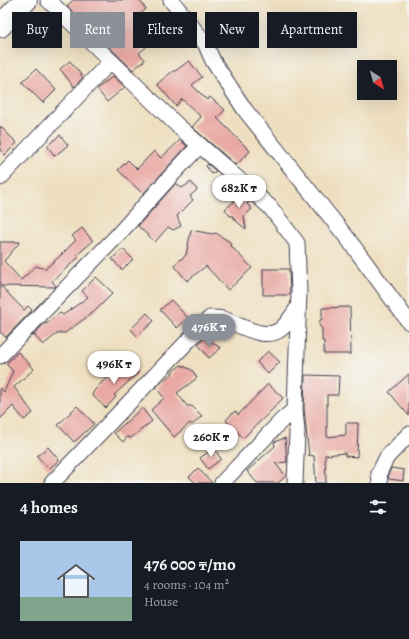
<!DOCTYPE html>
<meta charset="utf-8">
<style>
:root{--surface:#171b24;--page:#20242c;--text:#f1f3f6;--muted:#9ea1a6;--line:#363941;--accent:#8c9099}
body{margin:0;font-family:Alegreya,serif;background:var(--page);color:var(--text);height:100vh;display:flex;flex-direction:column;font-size:15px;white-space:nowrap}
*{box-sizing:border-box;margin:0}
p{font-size:13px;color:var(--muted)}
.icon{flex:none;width:22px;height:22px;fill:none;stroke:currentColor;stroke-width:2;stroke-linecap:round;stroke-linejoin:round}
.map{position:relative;height:483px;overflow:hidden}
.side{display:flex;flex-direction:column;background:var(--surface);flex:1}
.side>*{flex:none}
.banner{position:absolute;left:12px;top:12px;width:385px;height:36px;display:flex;gap:8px}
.needle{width:26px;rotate:143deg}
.buttons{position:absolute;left:357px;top:60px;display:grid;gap:8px}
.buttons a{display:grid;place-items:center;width:40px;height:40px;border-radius:0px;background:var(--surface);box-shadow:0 4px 16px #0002;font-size:20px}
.price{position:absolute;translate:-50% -34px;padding:0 9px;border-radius:14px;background:#fff;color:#222;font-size:13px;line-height:26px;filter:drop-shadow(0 1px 2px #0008)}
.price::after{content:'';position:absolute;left:50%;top:24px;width:12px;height:9px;margin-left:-6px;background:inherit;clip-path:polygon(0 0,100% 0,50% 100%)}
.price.selected{background:var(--accent);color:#fff}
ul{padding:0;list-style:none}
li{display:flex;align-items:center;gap:12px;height:100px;padding:0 20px}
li+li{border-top:1px solid var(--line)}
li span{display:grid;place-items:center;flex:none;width:112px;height:80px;border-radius:0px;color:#555}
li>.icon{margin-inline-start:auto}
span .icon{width:48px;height:48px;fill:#fffc;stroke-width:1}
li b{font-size:17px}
h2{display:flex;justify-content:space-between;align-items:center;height:48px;padding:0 20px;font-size:17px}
.tag{padding:0 14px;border-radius:0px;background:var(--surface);box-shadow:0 4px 16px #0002;font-size:14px;line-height:36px}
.tag.selected{background:var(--accent);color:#fff}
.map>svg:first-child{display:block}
.building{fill:#e9a8a3}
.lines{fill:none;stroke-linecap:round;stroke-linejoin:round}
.minor-casing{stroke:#413e4f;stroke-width:17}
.primary-casing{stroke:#413e4f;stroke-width:24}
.minor{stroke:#fff;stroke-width:15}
.primary{stroke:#fff;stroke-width:22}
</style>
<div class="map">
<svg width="409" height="483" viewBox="0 0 409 483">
<rect width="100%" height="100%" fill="#f6f6f2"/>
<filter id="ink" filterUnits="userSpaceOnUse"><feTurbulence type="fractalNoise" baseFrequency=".025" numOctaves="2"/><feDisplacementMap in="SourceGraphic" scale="8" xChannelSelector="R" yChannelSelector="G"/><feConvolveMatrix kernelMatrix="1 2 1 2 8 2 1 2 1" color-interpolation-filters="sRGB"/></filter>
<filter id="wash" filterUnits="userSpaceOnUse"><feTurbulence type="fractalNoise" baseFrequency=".012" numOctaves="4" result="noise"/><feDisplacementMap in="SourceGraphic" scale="16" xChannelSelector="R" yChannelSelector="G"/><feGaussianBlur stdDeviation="0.9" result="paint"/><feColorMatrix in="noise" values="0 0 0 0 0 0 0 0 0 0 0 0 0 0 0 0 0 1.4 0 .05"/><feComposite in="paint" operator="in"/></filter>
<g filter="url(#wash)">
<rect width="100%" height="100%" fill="#eedfc0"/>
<g id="blocks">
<path class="building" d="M73,0H139L146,9L136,18L144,26L141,29L152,42L139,53L145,60L133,70L67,6Z
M70,61L83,77L74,87L60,69Z
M189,61L202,77L192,85L207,100L210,97L225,110L217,118L250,151L236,165L192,127L201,117L182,99L176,106L157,84L173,71H175Z
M36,69L56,90L43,103L22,82Z
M113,76L125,87L107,102L97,89Z
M0,126L17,143L5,155L0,150Z
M60,135L68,145L55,156L47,146Z
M180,140L187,146L143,194L118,170L128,160L137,169L154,151L161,158Z
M208,164L216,171L212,174L206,166Z
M191,182L197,190L190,196L193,200L177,216L181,226L173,230L168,227L155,242L138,226L176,183L182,188Z
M238,191L249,202L247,204L252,209L244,216L246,229L235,220L233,216H230L225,209L234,202L232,197Z
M82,228L93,241L77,255L79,257L52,281L56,286L55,287L1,286L24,310L28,306L32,310L6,337L0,332V242H20L4,261L21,280L36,266L45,269L60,256L76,240L72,236Z
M191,230L212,234L216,233L231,243L230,245L252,268L228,290L206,266L187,281L174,265L186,255Z
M123,249L133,259L122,270L112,259Z
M263,269H289L290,295H263Z
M96,277L113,293L95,311L65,333H58L43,345L35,336L36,335L32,336L45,323L46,324L60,313L63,315L88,297L82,291Z
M171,300L188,318L177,328L160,310Z
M350,307L351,354H324V341H322V329L319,325L320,320L322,319V308Z
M147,313L154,321L137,336L131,329Z
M205,338L221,348L209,358L198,344Z
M268,351L280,362L268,374L257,362Z
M18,352L34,369L14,387L33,413L24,420L13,406L0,419V388L4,392L13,371L6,364Z
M129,362L138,373L114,395L116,397L106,408L92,395L94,391L101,383Z
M181,365L192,370L197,378L177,393L187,406H192L202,416L192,425L190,423L174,437L151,410L164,398L156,387L173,373L172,372Z
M409,374V416L389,392Z
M305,375L339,376L338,395H327V437L346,435V423H358L357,457L345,456V453L325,455L326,483H316L314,456L310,455L309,456L304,409Z
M268,384L283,398L271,411L243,438L226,420L235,411L238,415Z
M77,406L94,424L74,442L58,425Z
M142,408L152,421L131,438L127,437L123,442L114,433Z
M285,438L287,462L275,463L286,476L278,483H257L247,471L275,446L274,442Z
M48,447L59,460L49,469L37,456Z
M214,448L221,459L208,469L200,458Z
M198,468L212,483H196L189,477Z
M391,468L404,470L403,481L389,479L388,475Z"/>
</g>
</g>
<g filter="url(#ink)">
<use href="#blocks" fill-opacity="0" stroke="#413e4f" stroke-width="1"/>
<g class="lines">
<g class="minor-casing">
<path id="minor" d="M48,0L178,126L270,207L297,243L299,292L295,409L297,432L295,483
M171,0L205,43L213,61L245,110L348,239L409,322
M0,178L111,61
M0,356L116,237L170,177L200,145
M52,483L210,318C214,318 219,318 223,319C239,324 265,342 281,329C288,323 293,315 298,307
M222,483L283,419L295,409
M380,483L379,473L387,457L409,434"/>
</g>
<g class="primary-casing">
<path id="primary" d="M0,26L26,0"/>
</g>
<use href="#minor" class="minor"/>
<use href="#primary" class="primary"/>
</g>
</g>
</svg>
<div class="buttons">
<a><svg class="needle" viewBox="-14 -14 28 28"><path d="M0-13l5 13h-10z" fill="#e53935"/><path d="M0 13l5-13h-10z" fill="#9ea1a6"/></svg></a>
</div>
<b class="price" style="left:239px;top:209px">682K ₸</b>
<b class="price selected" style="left:209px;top:348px">476K ₸</b>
<b class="price" style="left:114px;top:385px">496K ₸</b>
<b class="price" style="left:211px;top:458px">260K ₸</b>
<div class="banner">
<a class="tag">Buy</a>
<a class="tag selected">Rent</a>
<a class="tag">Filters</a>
<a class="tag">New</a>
<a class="tag">Apartment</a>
</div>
</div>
<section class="side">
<h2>4 homes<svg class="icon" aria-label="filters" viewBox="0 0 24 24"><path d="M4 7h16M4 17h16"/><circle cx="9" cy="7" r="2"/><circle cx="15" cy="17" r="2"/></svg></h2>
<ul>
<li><span style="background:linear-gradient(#a9c7e8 70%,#7fa58c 0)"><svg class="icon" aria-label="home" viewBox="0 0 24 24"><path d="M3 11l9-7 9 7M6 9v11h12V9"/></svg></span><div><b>476 000 ₸/mo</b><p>4 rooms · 104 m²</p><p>House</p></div></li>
</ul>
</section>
